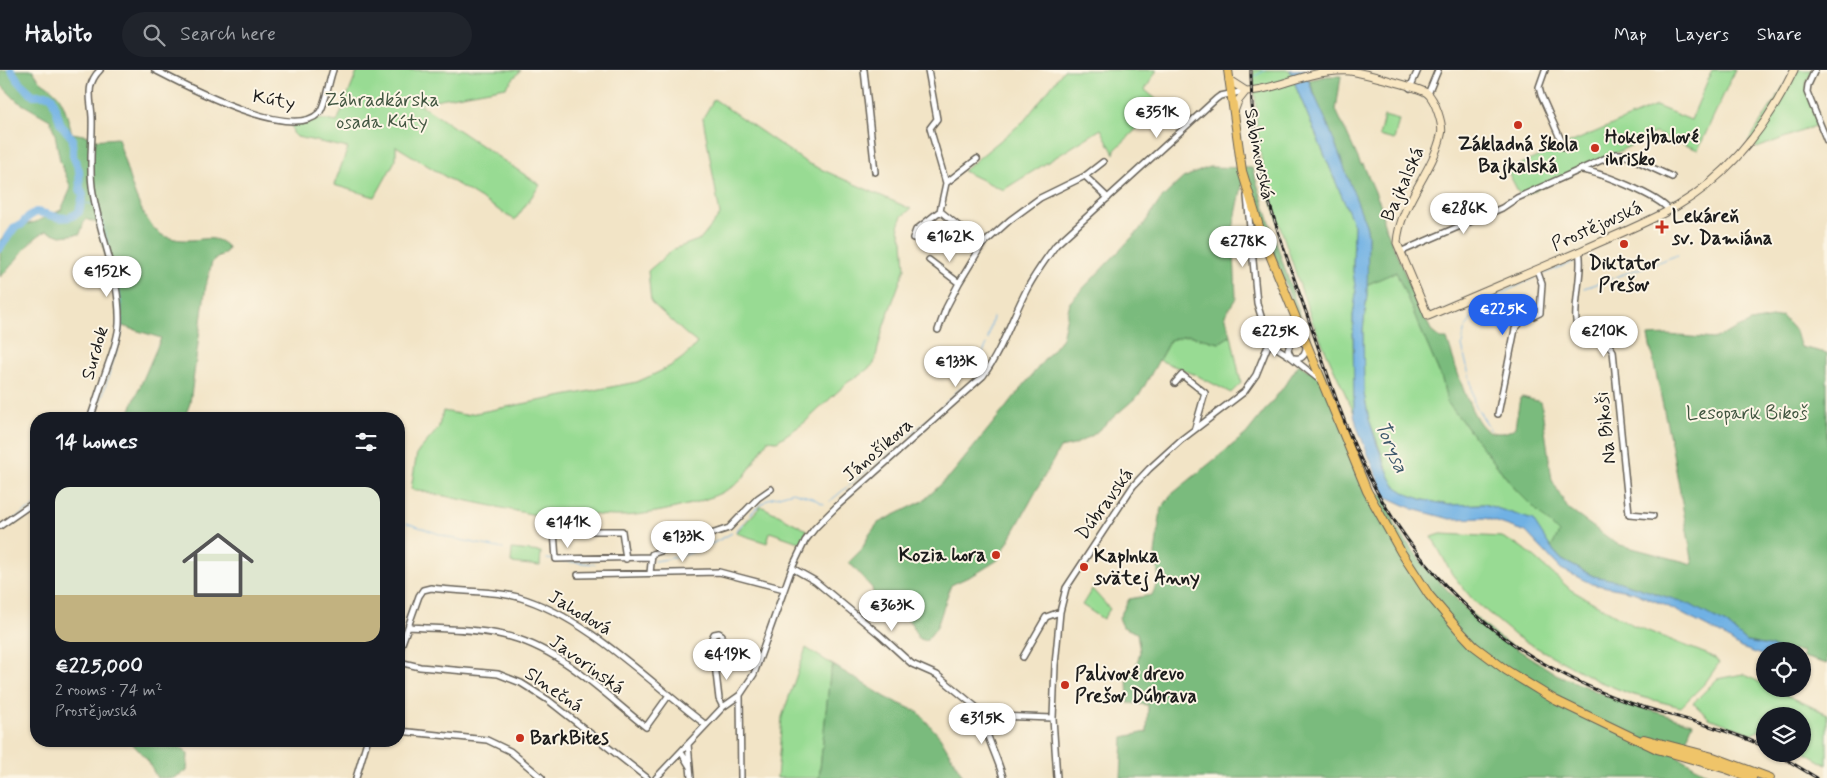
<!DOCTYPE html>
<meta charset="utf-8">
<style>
:root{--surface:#171b24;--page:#20242c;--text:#f1f3f6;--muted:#9ea1a6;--line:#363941;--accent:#2563eb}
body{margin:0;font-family:Mynerve,sans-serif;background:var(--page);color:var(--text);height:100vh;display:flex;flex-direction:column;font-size:19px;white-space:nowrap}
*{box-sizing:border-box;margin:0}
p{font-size:16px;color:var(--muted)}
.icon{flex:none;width:28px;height:28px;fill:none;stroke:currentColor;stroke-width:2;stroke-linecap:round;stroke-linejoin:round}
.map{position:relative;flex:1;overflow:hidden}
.drawer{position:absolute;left:30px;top:342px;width:375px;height:335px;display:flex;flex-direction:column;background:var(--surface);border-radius:20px;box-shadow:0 1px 4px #0004}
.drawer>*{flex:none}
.buttons{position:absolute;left:1756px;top:572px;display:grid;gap:10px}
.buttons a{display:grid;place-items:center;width:55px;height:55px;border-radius:50%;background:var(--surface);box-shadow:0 1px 4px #0004;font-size:25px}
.price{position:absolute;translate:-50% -42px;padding:0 11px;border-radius:18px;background:#fff;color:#222;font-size:16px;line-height:32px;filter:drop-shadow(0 1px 2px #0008)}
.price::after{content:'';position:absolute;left:50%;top:30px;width:15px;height:11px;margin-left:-8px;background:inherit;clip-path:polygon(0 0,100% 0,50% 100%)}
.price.selected{background:var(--accent);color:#fff}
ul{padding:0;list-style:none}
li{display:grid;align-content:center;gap:10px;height:265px;padding:0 25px}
li span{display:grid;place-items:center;height:155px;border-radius:15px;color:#555}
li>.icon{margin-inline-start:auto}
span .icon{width:90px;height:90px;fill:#fffc;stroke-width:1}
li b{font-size:21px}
h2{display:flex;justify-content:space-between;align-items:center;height:60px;padding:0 25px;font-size:21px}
header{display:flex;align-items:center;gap:30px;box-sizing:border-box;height:70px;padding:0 25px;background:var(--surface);border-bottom:1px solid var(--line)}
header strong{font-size:24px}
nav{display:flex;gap:28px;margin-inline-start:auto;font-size:18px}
.search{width:350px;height:45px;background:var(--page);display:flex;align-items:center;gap:12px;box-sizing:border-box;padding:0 18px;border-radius:28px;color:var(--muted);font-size:19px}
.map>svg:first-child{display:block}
.green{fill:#98db93;stroke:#5a7c58}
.forest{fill:#7abb7d;stroke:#4b6c4c}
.water{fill:#6fb1e4;stroke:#466680}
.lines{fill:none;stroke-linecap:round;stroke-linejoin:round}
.stream{stroke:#6fb1e4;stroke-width:1}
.river{stroke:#6fb1e4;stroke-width:8}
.street-casing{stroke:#676258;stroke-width:8}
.secondary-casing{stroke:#676258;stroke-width:9}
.primary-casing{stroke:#676258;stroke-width:10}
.street{stroke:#fff;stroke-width:5}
.secondary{stroke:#f9e7c3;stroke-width:7}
.primary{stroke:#efc469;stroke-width:8}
.rail-casing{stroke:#1c1c1c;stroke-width:3}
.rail{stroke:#fcf5e5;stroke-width:1;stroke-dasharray:4;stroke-linecap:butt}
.poi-dot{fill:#c8321e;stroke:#fcf5e5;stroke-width:2}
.labels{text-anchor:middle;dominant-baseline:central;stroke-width:4;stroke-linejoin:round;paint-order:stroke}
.street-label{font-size:19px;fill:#1c1c1c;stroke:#fcf5e5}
.park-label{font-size:19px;fill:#415540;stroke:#fcf5e5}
.poi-label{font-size:19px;font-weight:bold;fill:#1c1c1c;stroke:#fcf5e5;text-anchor:start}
.water-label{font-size:20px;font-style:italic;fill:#3d586c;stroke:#fcf5e5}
</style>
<header>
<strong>Habito</strong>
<div class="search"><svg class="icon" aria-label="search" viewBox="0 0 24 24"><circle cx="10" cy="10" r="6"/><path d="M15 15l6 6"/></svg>Search here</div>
<nav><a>Map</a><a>Layers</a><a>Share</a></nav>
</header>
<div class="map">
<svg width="1827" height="708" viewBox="0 0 1827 708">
<rect width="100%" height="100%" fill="#fcf5e5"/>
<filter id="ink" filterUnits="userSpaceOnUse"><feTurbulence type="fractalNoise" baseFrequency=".02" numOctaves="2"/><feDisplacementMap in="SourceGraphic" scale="10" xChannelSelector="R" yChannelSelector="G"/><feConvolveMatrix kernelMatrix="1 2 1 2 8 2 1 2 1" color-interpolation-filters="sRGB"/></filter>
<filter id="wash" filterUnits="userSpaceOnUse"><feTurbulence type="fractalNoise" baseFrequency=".0096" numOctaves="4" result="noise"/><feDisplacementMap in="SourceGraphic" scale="20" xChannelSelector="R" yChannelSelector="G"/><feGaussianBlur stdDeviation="1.12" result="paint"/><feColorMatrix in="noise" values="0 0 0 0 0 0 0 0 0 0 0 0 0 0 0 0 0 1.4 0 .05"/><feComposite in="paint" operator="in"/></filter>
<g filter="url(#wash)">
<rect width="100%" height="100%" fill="#f2e4c6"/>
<path class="green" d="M358,0H521L506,17L418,33L540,115L515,150L396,76V89L375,127L334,115L348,78L297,67L293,63L291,52L313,48L337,52Z
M1064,0H1157L1145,20L1162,34L1115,80L1114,84L1101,59L1003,120L963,101L1024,51Z
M1253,0H1290L1298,22L1354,155L1353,201L1356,223L1353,246L1354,343L1312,251L1265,112L1258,67Z
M1712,0H1735L1698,80L1655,63L1620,81L1521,127L1507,100L1656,36L1691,50Z
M1794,0H1812L1806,14L1818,55L1757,78L1748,72Z
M714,29L807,93L911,139L902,146L898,156L903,171L905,198L884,255L874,294L860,305L848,312L804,353L777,371L768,370C760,381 748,404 739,412C716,432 649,446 618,446C595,446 570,441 545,440V447L411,419L417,383L438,359L443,341L465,345L637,312C659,302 683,293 697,273L687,265L651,232L648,201L674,179L701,169L720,145L703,48Z
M1384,46L1399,50L1394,70L1379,66Z
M1396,201L1442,309L1447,332L1516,420L1560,464L1551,478L1532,450L1484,434L1449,435L1424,430L1409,425L1395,416L1390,407L1369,349L1364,324L1363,260L1367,225L1366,215Z
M1188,265L1219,273L1231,265L1241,313L1231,323L1196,305L1159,290L1170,270Z
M761,436L807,460L801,473L770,462L767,473L736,463Z
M1441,464L1502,467L1525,479L1571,520L1633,555L1714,587L1719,593L1705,613L1681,637L1630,624L1598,611L1517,567L1473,530L1452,504L1432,467Z
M512,479L541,482L540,496L511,493Z
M1092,519L1110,539L1103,549L1082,535Z
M806,578L833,595L830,605L819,708H777L782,647Z
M1743,604L1765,615V619H1774L1827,644V695L1803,681L1802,646H1765V661L1761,659L1753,664L1709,648L1693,633L1717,609Z"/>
<path class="forest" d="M0,0H33C41,15 45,12 55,22C65,31 68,51 72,63L89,66L93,70L118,68C126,95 137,149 162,165C167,168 179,170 185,170C202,171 214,163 228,177L227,181L212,192L206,215L190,333L184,349H126L161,268L119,255L113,216L97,153L85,149L80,164L61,166L46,161C26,171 17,193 0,207V170L15,157L36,152L61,140L71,118L60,91L55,64L50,50L17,31L0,14Z
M1327,6H1341L1336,40L1361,95L1363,94L1382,138L1383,151L1413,223L1432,262L1441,269H1447C1454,290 1468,342 1483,357C1491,365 1507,365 1515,357L1520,328L1522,327L1541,332L1552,410L1568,439L1617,474L1693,494L1672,378L1648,266L1668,265L1714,269L1751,252L1782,246L1796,262L1801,277L1827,283V594L1803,587L1802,581H1787L1773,577L1747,572L1726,554L1645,520L1593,506L1562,490L1551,478L1559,463L1516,420L1447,332L1442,309L1396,202L1366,215L1368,164L1366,155L1309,10Z
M1209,97L1252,98L1303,254L1372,421L1385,426L1396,457L1426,498L1465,538L1497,566L1556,604L1619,631L1693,653L1685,673L1677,686L1714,708H1121L1123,667L1147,662L1148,635L1128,633L1127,609L1136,596L1140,582L1137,563L1123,557L1119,548L1129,529L1152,525L1159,509L1155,484L1161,439L1172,424L1246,364L1282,319L1299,294L1309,301L1314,290L1244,106L1233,159L1236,228L1225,245L1231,265L1219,273L1188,265L1170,270L1140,324L1093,365L1074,375L1060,378L998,490L977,503L951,515L937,557L926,571L918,568L911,553L874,527L872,518L849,492L862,479L869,465L878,453L923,431L951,405L1062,268L1070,232L1142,157L1161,129L1183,108Z
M833,595L887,628L918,642L940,667L964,708H819L830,604Z
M130,671H167L177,674L188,684L187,701L173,708H157L148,691Z"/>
<path class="water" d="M1290,0H1306L1310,15L1328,55L1366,155L1368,164L1367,225L1363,260L1364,324L1369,349L1377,374L1390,407L1395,416L1409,425L1424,430L1449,435L1484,434L1533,450L1551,478L1562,490L1593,506L1614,510L1689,534L1726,554L1747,572L1773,577L1787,581H1765V586L1741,578L1721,564L1667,536L1633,522L1592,514L1561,499L1526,462L1485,448L1450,449L1413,439L1385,426L1357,357L1354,343L1353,246L1356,223L1353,201L1354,155L1298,22Z"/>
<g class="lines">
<path class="stream" d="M1253,7L1266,0
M82,133L92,134
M97,135L109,176
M1543,204L1578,190
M1584,218L1678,185
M1492,228L1536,207
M1475,243L1481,236
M1473,246L1464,261L1462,276L1471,313L1474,333L1490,359
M988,269L993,247
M980,289L987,274
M95,349L121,266C123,245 121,225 116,204
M830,431L885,386L933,345L960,318
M11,451L36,435
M407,453L451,468L503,479
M736,461L755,439L768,429L793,422L812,428L824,434
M547,489L554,490
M562,491L595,494
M654,491C687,487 703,479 732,463"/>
<path class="river" d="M0,178L15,157L21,155L28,147L36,142C53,144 63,154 79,142L83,125L80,119L79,100L73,86V69L61,55L52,27L49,25H33L20,13L11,0"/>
</g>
</g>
<g filter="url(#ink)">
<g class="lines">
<g class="street-casing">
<path id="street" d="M155,0C184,15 291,72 319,43C325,37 329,10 333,0
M864,0L875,102
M1545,0L1539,17L1541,25L1564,77
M1815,0L1808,15L1807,22L1827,71
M1410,18L1418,0
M1428,24L1438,0
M1581,100C1600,102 1658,126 1669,140
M1085,106L1103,92
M946,113L977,89
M940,141L982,175
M913,168L916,160L940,141L946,113L930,58L937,49L928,0
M1579,181C1585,203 1566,255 1583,269C1594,274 1607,269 1613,281L1629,444L1653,446
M1400,182L1502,138L1517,128L1615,84H1622L1672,107
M929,190L959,213
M938,260L946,238L959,213L982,175L1010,150L1040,128L1085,106L1108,128
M1269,273L1291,287L1321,311
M1290,274L1293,272L1300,270L1306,275C1306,283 1304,290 1294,288
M1291,287L1288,280L1293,265L1294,249
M1175,313L1182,305L1205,323L1195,358
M1498,344L1515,259L1521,252L1540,243L1542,214L1537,200
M90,349C96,332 101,315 107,298C112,284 118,269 119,254C121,210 100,166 93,123C88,97 93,72 92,47C91,29 85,15 100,0
M0,456L36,431
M549,461H554L556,489L651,487
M568,461H622L626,489
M792,498L815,511L880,565L903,586L912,594L937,605L982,642L995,646L1053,648
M650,503L652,484L729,458L758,428L771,419
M578,505L719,502L784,519
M408,557C439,559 472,558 503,565C559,577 603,623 646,657L669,625
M399,582L419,526L423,520L431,518C458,522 491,520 518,527C587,547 649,612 706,655
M1023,587L1046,547L1060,542
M715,588L721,572L722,565L719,563L714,564L712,568L719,629L723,637
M399,592L420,597L498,604L521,613L548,630L647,708
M740,625L741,708
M982,642C980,654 1000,692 1003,708
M399,661L487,670L510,681L542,708
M688,674L691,708
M681,682L690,697
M356,708L367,671
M656,708L723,637L740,625L754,604L792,498L805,471L815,458L836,437L983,306C1002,280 1011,250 1026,221C1034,205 1045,190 1056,175L1216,29L1220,26L1245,21
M1057,708L1053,648L1055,595L1060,542L1066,518L1133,416L1149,399L1181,370L1244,322L1256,305L1269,273L1257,233L1247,126"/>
</g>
<g class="secondary-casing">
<path id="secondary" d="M1229,10L1246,21
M1246,21C1274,20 1300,5 1327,2C1335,1 1343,0 1350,1C1363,3 1417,17 1427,23C1435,29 1444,56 1441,65C1433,102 1399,135 1397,173L1428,246C1478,225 1528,203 1578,182C1611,167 1645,154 1677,136C1730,105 1768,54 1794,0
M1234,42L1238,31L1246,21"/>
</g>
<g class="primary-casing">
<path id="primary" d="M1228,0L1242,101L1261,163L1367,421L1401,482L1429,525L1458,559L1474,576L1506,600L1555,630L1657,679L1727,699L1752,708
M1644,669L1713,687L1770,708"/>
</g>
<use href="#street" class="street"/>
<use href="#secondary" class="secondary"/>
<use href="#primary" class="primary"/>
<g class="rail-casing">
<path id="rail" d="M1251,0C1250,92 1276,158 1306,242C1324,293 1340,346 1363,394C1400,474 1461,543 1536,589C1567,607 1599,623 1633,634C1678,648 1723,657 1765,677
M1777,684L1817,708"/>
</g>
<use href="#rail" class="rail"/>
</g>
</g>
<g class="poi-dot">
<circle cx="1518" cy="55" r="5"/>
<circle cx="1595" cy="78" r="5"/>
<path d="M1659.5 149.5h5v5h5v5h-5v5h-5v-5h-5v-5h5z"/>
<circle cx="1624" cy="174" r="5"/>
<circle cx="996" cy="485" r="5"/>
<circle cx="1084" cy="497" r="5"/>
<circle cx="1065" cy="615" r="5"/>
<circle cx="520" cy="668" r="5"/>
</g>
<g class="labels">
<g class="street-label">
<text transform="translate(274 30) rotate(10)">Kúty</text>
<text transform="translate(1259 84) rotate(79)">Sabinovská</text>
<text transform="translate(1403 114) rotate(-66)">Bajkalská</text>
<text transform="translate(1597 156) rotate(-24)">Prostějovská</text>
<text transform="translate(95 283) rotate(-74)">Surdok</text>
<text transform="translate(1606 358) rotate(-96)">Na Bikoši</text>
<text transform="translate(878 380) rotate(-41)">Jánošíkova</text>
<text transform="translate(1105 434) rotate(-54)">Dúbravská</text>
<text transform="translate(580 543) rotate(31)">Jahodová</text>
<text transform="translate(587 595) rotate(36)">Javorinská</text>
<text transform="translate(554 620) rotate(34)">Slnečná</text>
</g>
<g class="park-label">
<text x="382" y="30">Záhradkárska<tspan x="382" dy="22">osada Kúty</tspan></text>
<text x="1747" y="343">Lesopark Bikoš</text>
</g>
<g class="poi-label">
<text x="1605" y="67">Hokejbalové<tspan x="1605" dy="22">ihrisko</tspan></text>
<text x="1518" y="74" text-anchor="middle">Základná škola<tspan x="1518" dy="22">Bajkalská</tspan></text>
<text x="1672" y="146">Lekáreň<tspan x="1672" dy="22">sv. Damiána</tspan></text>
<text x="1624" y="193" text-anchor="middle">Diktator<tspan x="1624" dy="22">Prešov</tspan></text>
<text x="986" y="485" text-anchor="end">Kozia hora</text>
<text x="1094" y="486">Kaplnka<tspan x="1094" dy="22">svätej Anny</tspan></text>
<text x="1075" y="604">Palivové drevo<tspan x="1075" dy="22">Prešov Dúbrava</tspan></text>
<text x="530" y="668">BarkBites</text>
</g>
<g class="water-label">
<text transform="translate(1391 377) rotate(67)">Torysa</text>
</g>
</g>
</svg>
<div class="buttons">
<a><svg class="icon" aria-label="locate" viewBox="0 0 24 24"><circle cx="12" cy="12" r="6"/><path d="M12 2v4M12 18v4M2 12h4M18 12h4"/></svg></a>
<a><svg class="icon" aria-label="layers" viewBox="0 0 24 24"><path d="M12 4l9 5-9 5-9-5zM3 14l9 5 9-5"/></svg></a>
</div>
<b class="price" style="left:1157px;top:69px">€351K</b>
<b class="price" style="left:1464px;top:165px">€286K</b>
<b class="price" style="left:950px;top:193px">€162K</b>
<b class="price" style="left:1243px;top:198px">€278K</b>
<b class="price" style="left:107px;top:228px">€152K</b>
<b class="price selected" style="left:1503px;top:266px">€225K</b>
<b class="price" style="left:1275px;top:288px">€225K</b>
<b class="price" style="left:1604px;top:288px">€210K</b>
<b class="price" style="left:956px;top:318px">€133K</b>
<b class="price" style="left:568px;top:479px">€141K</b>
<b class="price" style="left:683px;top:493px">€133K</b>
<b class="price" style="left:892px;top:562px">€363K</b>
<b class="price" style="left:727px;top:611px">€419K</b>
<b class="price" style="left:982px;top:675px">€315K</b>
<section class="drawer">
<h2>14 homes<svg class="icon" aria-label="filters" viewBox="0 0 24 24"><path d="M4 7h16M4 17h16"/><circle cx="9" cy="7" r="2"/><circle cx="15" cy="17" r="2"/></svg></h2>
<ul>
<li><span style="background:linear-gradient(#dfe7d0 70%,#c2b280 0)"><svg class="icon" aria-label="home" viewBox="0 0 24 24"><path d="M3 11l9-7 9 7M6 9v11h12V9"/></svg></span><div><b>€225,000</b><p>2 rooms · 74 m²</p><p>Prostějovská</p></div></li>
</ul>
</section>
</div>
